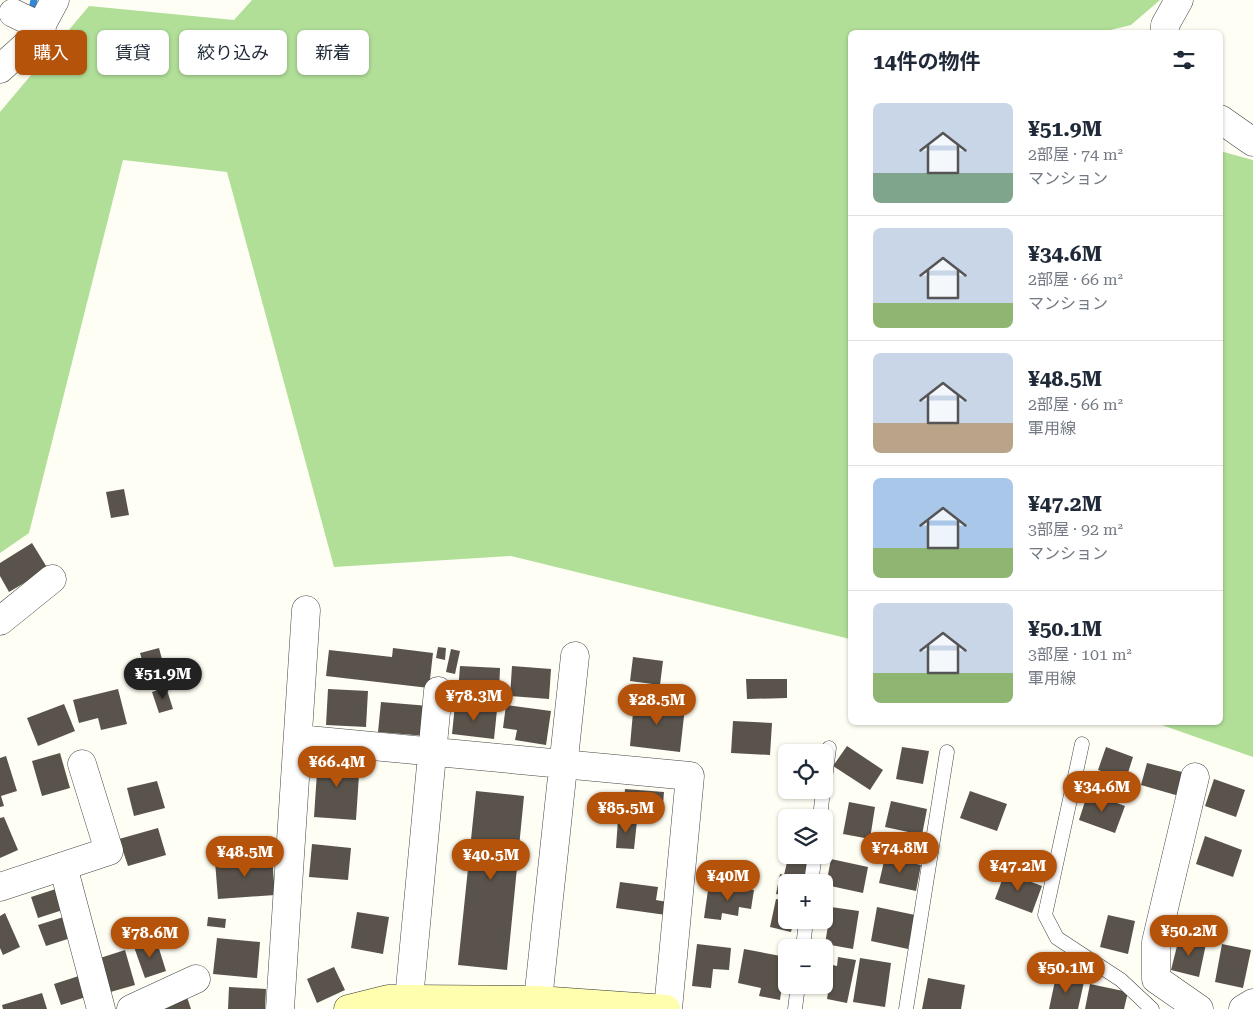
<!DOCTYPE html>
<html lang="ja">
<meta charset="utf-8">
<style>
:root{--surface:#fff;--page:#f2f2f3;--text:#1f2937;--muted:#747a83;--line:#e0e1e3;--accent:#b45309}
body{margin:0;font-family:"Roboto Serif","Noto Sans JP",serif;background:var(--page);color:var(--text);height:100vh;display:flex;flex-direction:column;font-size:19px;white-space:nowrap}
*{box-sizing:border-box;margin:0}
p{font-size:16px;color:var(--muted)}
.icon{flex:none;width:28px;height:28px;fill:none;stroke:currentColor;stroke-width:2;stroke-linecap:round;stroke-linejoin:round}
.map{position:relative;flex:1;overflow:hidden}
.sheet{position:absolute;left:848px;top:30px;width:375px;height:695px;display:flex;flex-direction:column;background:var(--surface);border-radius:8px;box-shadow:0 1px 4px #0004}
.sheet>*{flex:none}
.guide{position:absolute;left:15px;top:30px;width:475px;height:45px;display:flex;gap:10px}
.controls{position:absolute;left:778px;top:744px;display:grid;gap:10px}
.controls a{display:grid;place-items:center;width:55px;height:55px;border-radius:8px;background:var(--surface);box-shadow:0 1px 4px #0004;font-size:25px}
.price{position:absolute;translate:-50% -42px;padding:0 11px;border-radius:18px;background:var(--accent);color:#fff;font-size:16px;line-height:32px;filter:drop-shadow(0 1px 2px #0008)}
.price::after{content:'';position:absolute;left:50%;top:30px;width:15px;height:11px;margin-left:-8px;background:inherit;clip-path:polygon(0 0,100% 0,50% 100%)}
.price.current{background:#222;color:#fff}
ul{padding:0;list-style:none}
li{display:flex;align-items:center;gap:15px;height:125px;padding:0 25px}
li+li{border-top:1px solid var(--line)}
li span{display:grid;place-items:center;flex:none;width:140px;height:100px;border-radius:8px;color:#555}
li>.icon{margin-inline-start:auto}
span .icon{width:60px;height:60px;fill:#fffc;stroke-width:1}
li b{font-size:21px}
h2{display:flex;justify-content:space-between;align-items:center;height:60px;padding:0 25px;font-size:21px}
.chip{padding:0 18px;border-radius:8px;background:var(--surface);box-shadow:0 1px 4px #0004;font-size:18px;line-height:45px}
.chip.current{background:var(--accent);color:#fff}
.map>svg:first-child{display:block}
.forest{fill:#b1df98}
.lines{fill:none;stroke-linecap:round;stroke-linejoin:round}
.stream{stroke:#3887d5;stroke-width:7}
.building{fill:#5a534c}
.lane-casing{stroke:#444;stroke-width:15}
.street-casing{stroke:#444;stroke-width:29}
.secondary-casing{stroke:#333;stroke-width:29}
.lane{stroke:#fff;stroke-width:14}
.street{stroke:#fff;stroke-width:28}
.secondary{stroke:#fffeaf;stroke-width:28}
</style>
<div class="map">
<svg width="1253" height="1009" viewBox="0 0 1253 1009">
<rect width="100%" height="100%" fill="#fffef4"/>
<path class="forest" d="M252,0H1160L1131,25L1102,32H850V639L511,556L334,567L227,172L123,160L29,533L0,553V112L89,6L234,20Z
M1220,151L1253,160V757L1156,723L1220,722Z"/>
<g class="lines">
<path class="stream" d="M31,14L34,0"/>
</g>
<path class="building" d="M124,489L129,515L111,518L106,492Z
M32,543L48,569L9,592L0,576V563Z
M438,647L446,648L445,660L436,658Z
M159,648L167,678L149,683L140,653Z
M393,648L433,653L429,688L326,676L329,650L392,657Z
M451,649L460,651L455,674L446,672Z
M633,657L663,661L660,685L630,681Z
M460,666L500,668L499,695L458,692Z
M512,666L551,669L549,699L510,696Z
M746,679H787V698L747,699Z
M166,687L173,709L159,713L152,692Z
M118,689L127,724L101,730L98,718L79,723L73,700Z
M328,689L368,691L366,727L326,725Z
M634,701L685,707L680,752L630,746Z
M381,702L429,706L426,736L378,732Z
M64,704L75,731L38,746L27,718Z
M455,705L497,710L494,739L452,734Z
M506,705L551,711L546,745L515,740L517,730L503,728Z
M733,721L772,723L770,755L731,753Z
M847,746L883,770L870,790L833,766Z
M902,747L929,751L923,784L896,779Z
M1106,747L1133,757L1126,779L1098,770Z
M60,753L70,788L42,796L32,761Z
M6,756L17,791L1,796L4,806L0,807V758Z
M318,757L360,760L356,820L314,817Z
M1147,763L1186,773L1179,796L1141,785Z
M1214,779L1245,790L1236,817L1205,806Z
M157,781L165,808L134,816L127,788Z
M625,789L664,792L662,816L623,813Z
M476,791L524,796L507,970L458,965Z
M970,791L1007,804L997,831L960,818Z
M1088,792L1125,806L1115,833L1079,820Z
M891,801L927,809L922,835L885,827Z
M849,802L875,807L870,839L843,834Z
M4,817L18,850L0,858V818Z
M618,819L637,821L634,849L616,848Z
M158,828L166,855L128,866L119,839Z
M1205,836L1242,850L1233,877L1196,864Z
M312,844L351,848L348,880L309,877Z
M272,856L275,895L218,899L215,861Z
M885,857L921,865L916,891L879,883Z
M788,858L809,863L804,882H786V896L776,894L780,874L784,875Z
M831,859L868,867L863,893L826,885Z
M1005,872L1042,886L1032,913L995,899Z
M620,882L658,887L656,900L667,902L666,915L616,908Z
M728,886L754,890L751,909L739,907L738,916L722,913L721,920L704,918L708,890L727,893Z
M62,887L69,908L38,918L31,897Z
M776,899L786,901V920H794L791,932L770,927Z
M831,907L859,911L853,949L825,944Z
M877,907L915,915L908,949L871,941Z
M357,912L389,917L383,954L351,948Z
M5,913L20,947L3,955L0,948V916Z
M70,915L77,936L46,946L38,925Z
M1108,915L1135,921L1128,954L1100,947Z
M208,917L226,919L225,928L207,926Z
M217,938L260,942L257,978L213,974Z
M1179,938L1206,944L1199,977L1171,970Z
M156,939L166,971L145,978L134,947Z
M697,944L731,948L729,970L713,969L711,988L692,986Z
M1222,944L1251,950L1243,988L1215,982Z
M744,949L786,957L780,1000L759,996L761,988L738,983Z
M125,950L135,985L107,993L97,959Z
M838,957L856,960L847,1003L827,999L828,992L809,988V985H824V963L837,966Z
M860,958L891,963L885,1007L853,1002Z
M334,967L345,990L317,1003L307,979Z
M85,974L92,995L61,1005L54,984Z
M1056,976L1084,982L1078,1009H1049Z
M928,978L965,985L961,1009H922Z
M1090,984L1128,992L1124,1009H1085Z
M229,987L266,989L265,1009H228Z
M42,993L47,1009H3L2,1005Z
M186,994L191,1009H157Z"/>
<g class="lines">
<g class="lane-casing">
<path id="lane" d="M1082,744L1045,915L1057,938L1121,980L1152,1009
M824,786L829,748
M820,818L823,790
M811,882L815,855
M803,948L806,920
M795,1009L798,985
M906,1009L947,752"/>
</g>
<g class="street-casing">
<path id="street" d="M13,13L42,27
M1165,32V25L1179,0
M0,69L35,37L55,0
M1220,119L1253,142
M0,621L52,579
M298,739L690,776L668,1009
M1195,777L1156,942V979L1199,1009
M63,866L101,1009
M0,887L109,851L82,764
M409,999L438,691
M131,1009L196,979
M280,1009L306,610
M542,1009L538,1000L575,656
M1243,1009L1253,1003"/>
</g>
<g class="secondary-casing">
<path id="secondary" d="M348,1009L388,999H409L538,1000L666,1009"/>
</g>
<use href="#lane" class="lane"/>
<use href="#street" class="street"/>
<use href="#secondary" class="secondary"/>
</g>
</svg>
<div class="controls">
<a><svg class="icon" aria-label="locate" viewBox="0 0 24 24"><circle cx="12" cy="12" r="6"/><path d="M12 2v4M12 18v4M2 12h4M18 12h4"/></svg></a>
<a><svg class="icon" aria-label="layers" viewBox="0 0 24 24"><path d="M12 4l9 5-9 5-9-5zM3 14l9 5 9-5"/></svg></a>
<a>+</a>
<a>−</a>
</div>
<b class="price current" style="left:163px;top:700px">¥51.9M</b>
<b class="price" style="left:474px;top:722px">¥78.3M</b>
<b class="price" style="left:657px;top:726px">¥28.5M</b>
<b class="price" style="left:337px;top:788px">¥66.4M</b>
<b class="price" style="left:1102px;top:813px">¥34.6M</b>
<b class="price" style="left:626px;top:834px">¥85.5M</b>
<b class="price" style="left:900px;top:874px">¥74.8M</b>
<b class="price" style="left:245px;top:878px">¥48.5M</b>
<b class="price" style="left:491px;top:881px">¥40.5M</b>
<b class="price" style="left:1018px;top:892px">¥47.2M</b>
<b class="price" style="left:728px;top:902px">¥40M</b>
<b class="price" style="left:1189px;top:957px">¥50.2M</b>
<b class="price" style="left:150px;top:959px">¥78.6M</b>
<b class="price" style="left:1066px;top:994px">¥50.1M</b>
<div class="guide">
<a class="chip current">購入</a>
<a class="chip">賃貸</a>
<a class="chip">絞り込み</a>
<a class="chip">新着</a>
</div>
<section class="sheet">
<h2>14件の物件<svg class="icon" aria-label="filters" viewBox="0 0 24 24"><path d="M4 7h16M4 17h16"/><circle cx="9" cy="7" r="2"/><circle cx="15" cy="17" r="2"/></svg></h2>
<ul>
<li><span style="background:linear-gradient(#c9d6e8 70%,#7fa58c 0)"><svg class="icon" aria-label="home" viewBox="0 0 24 24"><path d="M3 11l9-7 9 7M6 9v11h12V9"/></svg></span><div><b>¥51.9M</b><p>2部屋 · 74 m²</p><p>マンション</p></div></li>
<li><span style="background:linear-gradient(#c9d6e8 75%,#8fb573 0)"><svg class="icon" aria-label="home" viewBox="0 0 24 24"><path d="M3 11l9-7 9 7M6 9v11h12V9"/></svg></span><div><b>¥34.6M</b><p>2部屋 · 66 m²</p><p>マンション</p></div></li>
<li><span style="background:linear-gradient(#c9d6e8 70%,#b9a48a 0)"><svg class="icon" aria-label="home" viewBox="0 0 24 24"><path d="M3 11l9-7 9 7M6 9v11h12V9"/></svg></span><div><b>¥48.5M</b><p>2部屋 · 66 m²</p><p>軍用線</p></div></li>
<li><span style="background:linear-gradient(#a9c7e8 70%,#8fb573 0)"><svg class="icon" aria-label="home" viewBox="0 0 24 24"><path d="M3 11l9-7 9 7M6 9v11h12V9"/></svg></span><div><b>¥47.2M</b><p>3部屋 · 92 m²</p><p>マンション</p></div></li>
<li><span style="background:linear-gradient(#c9d6e8 70%,#8fb573 0)"><svg class="icon" aria-label="home" viewBox="0 0 24 24"><path d="M3 11l9-7 9 7M6 9v11h12V9"/></svg></span><div><b>¥50.1M</b><p>3部屋 · 101 m²</p><p>軍用線</p></div></li>
</ul>
</section>
</div>
